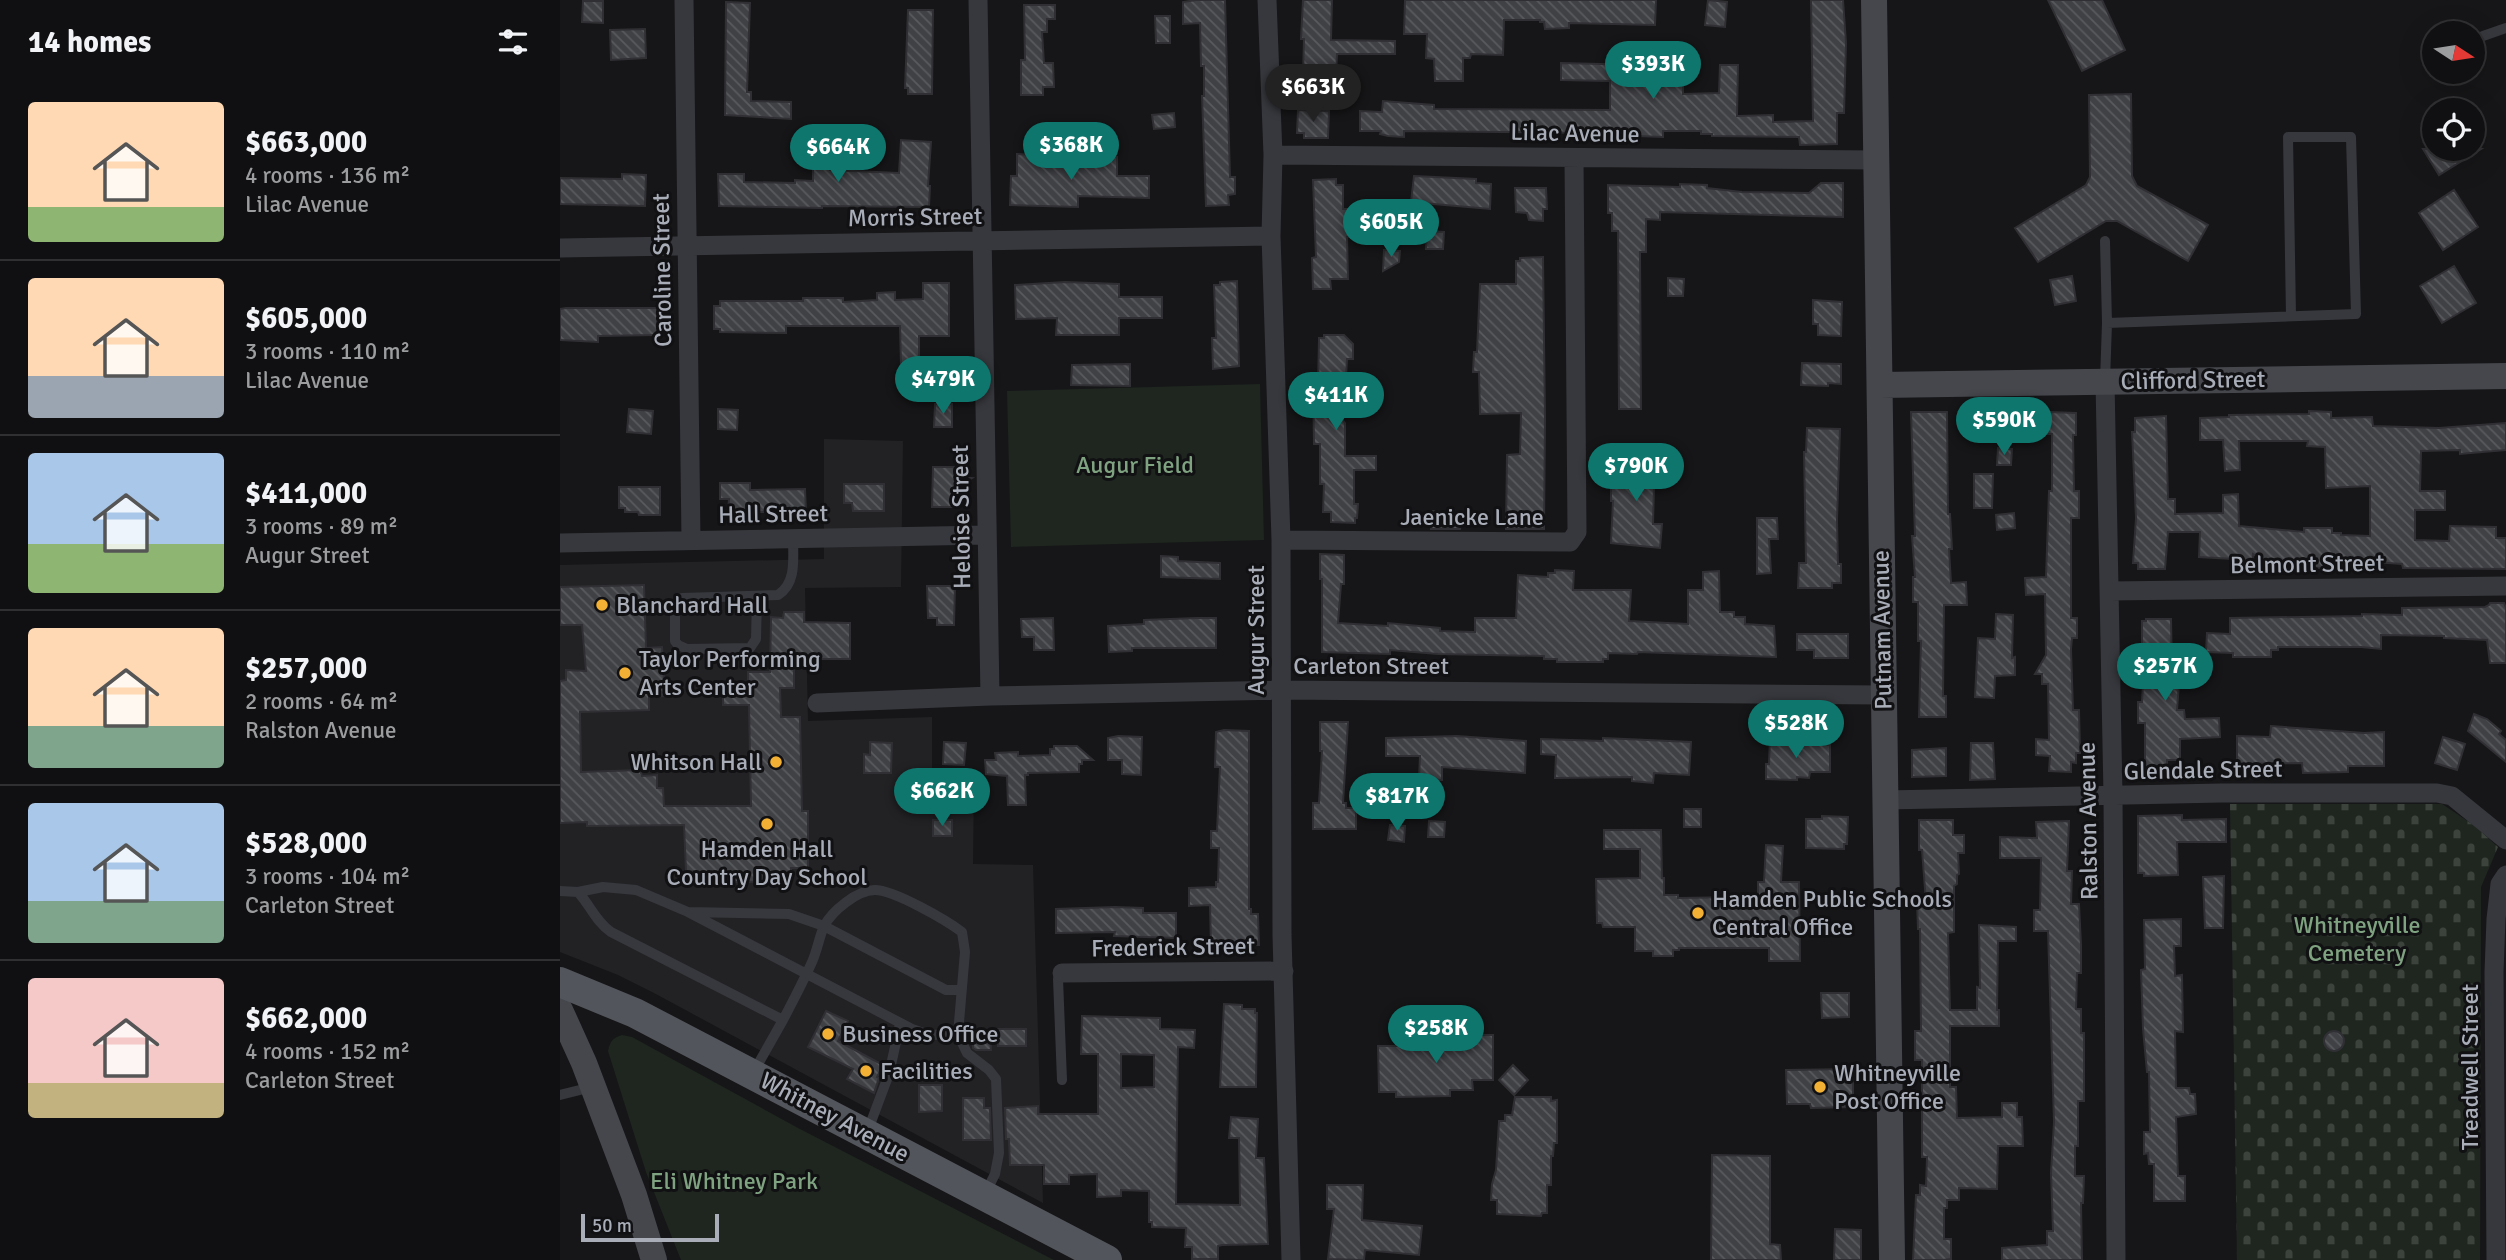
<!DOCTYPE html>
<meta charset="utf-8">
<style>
:root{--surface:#101012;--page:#1e1e20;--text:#f1f3f6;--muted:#9c9d9f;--line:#303032;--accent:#0f766e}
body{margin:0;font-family:Signika,sans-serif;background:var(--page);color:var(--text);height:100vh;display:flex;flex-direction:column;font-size:26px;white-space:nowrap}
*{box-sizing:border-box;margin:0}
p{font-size:23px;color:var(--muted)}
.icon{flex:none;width:38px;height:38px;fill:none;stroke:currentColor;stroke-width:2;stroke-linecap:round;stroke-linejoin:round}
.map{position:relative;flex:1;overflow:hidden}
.panel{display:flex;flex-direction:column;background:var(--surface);width:560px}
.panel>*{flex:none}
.needle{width:46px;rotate:102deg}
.controls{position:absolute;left:1862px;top:21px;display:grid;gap:14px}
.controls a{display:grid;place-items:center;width:63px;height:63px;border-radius:50%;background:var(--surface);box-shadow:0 7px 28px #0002,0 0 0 2px var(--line);font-size:35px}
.scale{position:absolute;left:21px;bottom:18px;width:138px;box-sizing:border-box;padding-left:7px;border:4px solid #a8adb8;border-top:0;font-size:19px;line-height:24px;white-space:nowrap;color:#a8adb8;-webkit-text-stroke:5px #111113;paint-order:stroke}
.price{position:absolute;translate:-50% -60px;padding:0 16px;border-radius:24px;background:var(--accent);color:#fff;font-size:23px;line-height:46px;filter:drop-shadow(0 2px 4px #0008)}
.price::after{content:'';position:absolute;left:50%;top:42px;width:21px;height:16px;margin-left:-10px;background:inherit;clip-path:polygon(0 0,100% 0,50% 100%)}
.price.selected{background:#222;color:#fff}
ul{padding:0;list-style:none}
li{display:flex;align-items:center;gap:21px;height:175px;padding:0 28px}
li+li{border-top:2px solid var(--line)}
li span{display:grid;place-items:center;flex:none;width:196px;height:140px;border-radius:7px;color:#555}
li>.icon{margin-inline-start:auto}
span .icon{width:84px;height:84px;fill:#fffc;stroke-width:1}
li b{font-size:30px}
h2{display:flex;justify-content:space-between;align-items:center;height:84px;padding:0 28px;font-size:30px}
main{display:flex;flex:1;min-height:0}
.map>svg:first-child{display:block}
.built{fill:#222225}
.green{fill:#1e261f}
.cemetery{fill:url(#cemetery-stones)}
.building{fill:url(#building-back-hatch);stroke:#303034;stroke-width:2;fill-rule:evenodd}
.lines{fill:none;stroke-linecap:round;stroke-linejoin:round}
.lane{stroke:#37383d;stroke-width:10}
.street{stroke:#37383d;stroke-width:19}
.secondary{stroke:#45474d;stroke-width:26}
.primary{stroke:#53555c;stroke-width:30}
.poi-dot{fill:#f2b134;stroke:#111113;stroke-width:2.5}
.labels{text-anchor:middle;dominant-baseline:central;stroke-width:6;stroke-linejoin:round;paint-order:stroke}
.street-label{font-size:24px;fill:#a8adb8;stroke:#111113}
.park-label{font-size:24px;fill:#7fa381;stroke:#111113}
.poi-label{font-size:24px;fill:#a8adb8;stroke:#111113;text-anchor:start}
</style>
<main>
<section class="panel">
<h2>14 homes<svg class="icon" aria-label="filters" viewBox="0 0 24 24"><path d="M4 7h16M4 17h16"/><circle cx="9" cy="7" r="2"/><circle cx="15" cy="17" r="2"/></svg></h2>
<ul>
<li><span style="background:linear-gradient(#ffd9b3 75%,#8fb573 0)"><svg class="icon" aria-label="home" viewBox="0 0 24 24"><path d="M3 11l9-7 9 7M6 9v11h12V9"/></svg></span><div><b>$663,000</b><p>4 rooms · 136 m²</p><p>Lilac Avenue</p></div></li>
<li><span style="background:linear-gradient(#ffd9b3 70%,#9aa5b1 0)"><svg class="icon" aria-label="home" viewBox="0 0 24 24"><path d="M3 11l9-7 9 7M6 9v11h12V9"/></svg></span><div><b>$605,000</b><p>3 rooms · 110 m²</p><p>Lilac Avenue</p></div></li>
<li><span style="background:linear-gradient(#a9c7e8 65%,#8fb573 0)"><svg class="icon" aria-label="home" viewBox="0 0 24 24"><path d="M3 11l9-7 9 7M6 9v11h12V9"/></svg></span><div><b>$411,000</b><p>3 rooms · 89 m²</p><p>Augur Street</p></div></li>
<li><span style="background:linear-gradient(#ffd9b3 70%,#7fa58c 0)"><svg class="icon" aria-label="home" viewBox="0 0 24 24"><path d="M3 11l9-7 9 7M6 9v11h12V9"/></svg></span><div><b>$257,000</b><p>2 rooms · 64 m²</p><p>Ralston Avenue</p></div></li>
<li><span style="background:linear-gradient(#a9c7e8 70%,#7fa58c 0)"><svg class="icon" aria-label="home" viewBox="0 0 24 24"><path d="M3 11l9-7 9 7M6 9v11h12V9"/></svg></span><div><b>$528,000</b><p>3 rooms · 104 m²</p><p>Carleton Street</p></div></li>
<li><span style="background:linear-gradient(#f6c9c9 75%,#c2b280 0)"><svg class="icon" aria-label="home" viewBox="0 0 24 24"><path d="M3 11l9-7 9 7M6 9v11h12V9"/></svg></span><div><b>$662,000</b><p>4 rooms · 152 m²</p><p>Carleton Street</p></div></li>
</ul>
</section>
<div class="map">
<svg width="1946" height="1260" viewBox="0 0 1946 1260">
<defs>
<pattern id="cemetery-stones" width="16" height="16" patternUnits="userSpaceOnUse" patternTransform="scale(1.75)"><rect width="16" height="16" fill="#1e261f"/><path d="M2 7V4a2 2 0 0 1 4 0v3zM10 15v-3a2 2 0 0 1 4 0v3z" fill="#3c433d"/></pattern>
<pattern id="building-back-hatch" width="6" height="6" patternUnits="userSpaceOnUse" patternTransform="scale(1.75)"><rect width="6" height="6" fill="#404145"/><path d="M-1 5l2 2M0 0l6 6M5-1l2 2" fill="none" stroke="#595a5e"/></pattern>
</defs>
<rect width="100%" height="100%" fill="#161618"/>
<path class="built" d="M264,439L343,441L341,587L245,588L248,721L372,717V783H414L413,864L473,865L483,1203L94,993L58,975L0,952V565L264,559Z"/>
<path class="green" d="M700,384L704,540L451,547L447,391Z
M62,1035L72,1037L240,1129L494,1260H121L86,1172L48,1051C50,1042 52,1038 62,1035Z"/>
<path class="cemetery" d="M1670,804H1882L1915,826L1938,847L1921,887L1920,1260H1677Z"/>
<path class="building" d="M636,0H665L670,177H675V194L668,195L669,205L646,206L642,96H644V66H641L640,23L623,24V2Z
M743,0H772L771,40L835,41V54H777L776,75L743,74L744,39H741Z
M845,0H1096L1095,25L1009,23V28L985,29L984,22H980V20H944L943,55L911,54L910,58H903V81H875L874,59L866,58L867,34H844Z
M1148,0L1167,2L1165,27L1145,25Z
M1251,0H1283L1286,43L1284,113H1277V144L1240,145L1239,137L1152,136V134H1141V131H1103V137L1050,135V133L844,131V137L828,136L820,134L821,131H800V111L822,112L823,101L874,105V109L1050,110V81L1001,80V63L1123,66V94L1159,93L1160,65H1178L1177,116L1213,115V122L1253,121Z
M1488,0H1542L1565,50L1522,71Z
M23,1H43V23L22,22Z
M166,2L190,3L187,92H191V101L231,102V119L165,115Z
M464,5H495V19H487V32H482L484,63H493L494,87H483V95H461V60H465Z
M348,10H373L372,94H348V88H345Z
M595,16H610V43H596Z
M85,29L86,58L51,60L50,30Z
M1571,94L1572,176L1577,186L1648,225L1628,261L1557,221H1546L1478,262L1455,228L1526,185L1530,177L1529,95Z
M738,110L769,111L768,138H744V133H737Z
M614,113L615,127L594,129L592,115Z
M270,131V170L339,173L341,140L371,142L368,186H370L369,207L262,206V208L159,206L158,174H184V182L235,183V180L253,181V132Z
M1863,149H1921L1879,175Z
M457,154L477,155V162H534V157H557V176H589V198L518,196V207L450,205L451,176H457Z
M62,174L86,175L85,206L0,204V178L62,179Z
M854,176L916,179V183L931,184L930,209L851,202Z
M776,179V185H783V209H797V219H803L804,236L787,237L788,279H770L771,289H753L752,258L756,257L753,180Z
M1261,183H1283V217L1100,212V220L1086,219V252H1080L1081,409H1059L1058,231H1052V213H1048V185L1120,187V184L1147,185V188L1182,192L1249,193Z
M955,188H986L987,209H983V221L969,220L967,213L956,212Z
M1894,190L1918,227L1883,250L1859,213Z
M819,227H835V244H819Z
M867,231L884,232L883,249H866Z
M824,250L840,251L839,262L823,271Z
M983,257L985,419L984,529H946L947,455L960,454L961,413L920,414L919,372H913L914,352H917L920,284H956V261H960V258Z
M1894,266L1916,303L1882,323L1860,286Z
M1512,276L1516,301L1495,305L1490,280Z
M1108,278L1124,279L1123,296H1108Z
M677,281L679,366L653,369L652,338H656L654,285H660V282Z
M505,282L559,284V297H602V318H559V335H496L497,318L456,319L455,285Z
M363,283H389V336H359V364L341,365L340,326H226V333L160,332V329H154V306H160V301H243V298H283V302L317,300V293L335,292V300L363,299Z
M1253,300L1282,302L1281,336L1258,335V324H1253Z
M6,308H97V335L38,336V342L0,340V309Z
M764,335H784L793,344V359H787L785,396L764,394L785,423V456H816V470H794V504H798L797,518H795V523L771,522V512H763L764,484H760V444H754L753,380L758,386L759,338H764Z
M1242,363L1281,364V384L1268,383V386L1241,385Z
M570,364V386L511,385L512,365Z
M375,404H392V427H374Z
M69,409L93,411L91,434L67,432Z
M158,409L178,410L177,430L158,429Z
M1415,410H1432V432H1415Z
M1749,411L1771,412V418L1812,417L1813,426L1879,428L1946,423V450L1900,454V450L1861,451L1860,491H1885V510H1855V540L1889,541L1890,526L1936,527V538H1946V569L1843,568L1842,564L1814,562V569L1713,567L1693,554L1692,571H1672L1673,559L1639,557L1640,532H1608L1605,569H1578V563H1573L1576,518L1572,432H1575V418L1606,416L1608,499H1615V514L1663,513V495L1678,494L1679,526L1744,532V528H1772V533H1781V535L1810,536V486L1766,488L1765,447L1747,446L1748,441H1679L1680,470L1665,471L1663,440H1640V418L1669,417V415L1749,414Z
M1351,412H1387L1388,514H1390L1392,549H1389L1391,583L1406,582L1407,605H1384L1383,696H1386V717H1359L1361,641H1358V602H1353V577H1355L1352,536H1355Z
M1488,412L1516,413V435H1513L1514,491H1519V518H1511V618H1517V638H1512L1511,649L1513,710H1519L1520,753H1516V763L1511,762V772L1489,771L1490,756L1476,755V739L1489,740L1488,684H1482V674H1475L1486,655L1485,594L1466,595L1465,578L1486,577L1489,491H1492V434H1487Z
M1247,428L1280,429L1277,520L1278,564H1281V583H1272V588H1238L1239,563H1246L1244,452H1246Z
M1071,448L1095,449L1093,524H1102L1100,548L1051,543L1053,501H1051V480H1069Z
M1438,448L1452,449L1451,465H1437Z
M373,467H394V477L412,478L394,489L393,507H372Z
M1414,474H1433L1432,508H1414Z
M160,483H190V490L245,489L246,512H168L169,499H160Z
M284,484H324V511H293L292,503H284Z
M59,487H100V515H79L78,512H65V508H59Z
M873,511L902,514L900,529H871Z
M1454,513L1455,528L1437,530L1436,515Z
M1197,518H1217L1218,539H1209L1211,573L1197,574Z
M760,554L784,555V584H781L778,623L828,626V623L880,628V631L915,632V618H956L958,575L988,577V573H995V570L1014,571L1013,590H1071L1069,621L1128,624V590H1143V572L1159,571L1160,612H1174V617H1185V624L1214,626L1216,657L1078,652L1077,654L1048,653V659H1043V662H997V659H984V656L878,654L830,650V654L762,652V579H760Z
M601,556L618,557V561L660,563V579L601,577Z
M84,585L86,648L102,647L105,696L89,697V710L20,712L21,772L80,770L82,776L97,775V788H103L104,806H191L189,705H163V684H188V672H210L211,617L223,618L224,612H244V622L290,623V659H234V688H220L221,717H240L242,811H248V868H231V881L143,883V872L126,871L124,825L27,826V822L0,823V681L6,680V670L26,671L22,625H0V587Z
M367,586H395L394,625H377V618H368Z
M1930,603H1944L1946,608V663H1930L1927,640L1884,638V636L1821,635V649L1801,647H1718V650H1711V657H1673V653L1646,652L1647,633L1670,634V618L1802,616V614L1842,615V608L1925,607L1929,605Z
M1436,614L1453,615L1452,658L1455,657V675L1435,676L1434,698L1415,697L1418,638L1435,639Z
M493,618L494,650H474V637H462L461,619Z
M637,618H656V648H572V651L549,652L548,626L584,624V620Z
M1586,619H1611L1612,671H1620L1617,710H1624L1625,719L1659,718L1660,737L1620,739V760H1607V778H1588V768H1585V723H1578V702H1582L1585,648H1582V621H1586Z
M1237,634H1288V658H1254V650H1237Z
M1914,714L1927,719L1941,731L1939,734L1946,740V762L1908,731Z
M760,722H788L783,803H786V808H796V829H753V803H759L762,751H760Z
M1711,726L1804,733L1824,732V766H1788V772L1743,773L1742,763L1677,764V736L1710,737Z
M664,730L689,731V909H691V914H698L699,945L651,946L650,905L629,906V888L656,887V882H658L659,848H651V831H657L660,767H655L656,732Z
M558,736L582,737L581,775L562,774V760H548V738Z
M897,736L966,741L965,773L882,767V780L859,779L860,756H826V738Z
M1210,737H1228V744L1270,745V772H1250L1249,778L1237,777V780L1206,779V764H1209Z
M1883,737L1905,744L1897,770L1875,763Z
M1043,738L1131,742L1129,775L1094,773L1093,783L1072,781V777L995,778L996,755L981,754V739L1043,741Z
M310,742L332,743L331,773H304V754L310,755Z
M384,742L406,743L404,765L383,764Z
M1411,743H1433L1435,779L1410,780Z
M494,746H517L533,760H522V764H519V772L468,773V775H465L466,805H448L447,776L426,774L425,760H436L435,753L458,752V756L490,755V749H494Z
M1386,748V776L1352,777V750Z
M1124,809H1141V827H1124Z
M1622,815V820L1666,819V842H1617L1618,875L1584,876V873H1578V816Z
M1262,816L1288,817L1287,844H1284V849L1246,848V819H1262Z
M373,820H392V836H373Z
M1359,820H1393V835H1404V853H1398L1399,874L1397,875V884L1394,886V932L1388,933L1390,1010H1417V987L1420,988L1419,925L1456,927V941H1438L1437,1010H1439V1026H1390V1087H1396L1397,1118L1442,1117V1103H1457V1117H1462L1463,1146H1438L1437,1189L1399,1188V1200H1387V1208H1384V1239H1391V1259L1383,1260H1353L1356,1195H1360V1185L1366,1186L1367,1157H1362V1060H1355V1031H1361L1360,929H1358L1357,902H1366L1362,850H1359Z
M869,821L885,822L884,837H868Z
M1509,821L1507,871H1512L1511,904H1519L1521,945V973H1517L1516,1009H1521V1033H1524V1101H1518V1146H1515V1176H1524L1523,1203H1521L1522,1260H1442V1248L1487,1245V1231H1493L1491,1173L1494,1122L1488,931H1474V910H1480L1481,858H1440V837L1477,838L1476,822Z
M830,825L845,826L844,842L828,840Z
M1044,830H1101L1102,878H1104V895H1118V898L1181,897V895H1198V882H1204L1206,845L1223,846L1221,882H1239L1240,961H1209V948H1119V950H1113V956H1093V951H1075V927H1043L1042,923H1037L1036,879L1080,878V849H1044Z
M1664,876L1663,928H1645L1643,877Z
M555,907L583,908V913H616V938L554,936L555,932L496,933V909Z
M1621,919V946H1614L1615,976L1622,975L1623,1032L1615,1031L1616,1088H1629L1630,1094H1635L1636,1114L1616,1117L1618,1176H1625V1201H1594V1164H1589L1588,1153L1584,1154V1132H1590L1589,1072H1587L1583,1029L1581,970L1585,969L1584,920Z
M1261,993H1289V1017L1262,1018Z
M664,1004L682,1005V1009H695V1013H697L696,1087H660Z
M266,1011L288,1021L278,1041L323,1065L317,1077L319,1078L314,1093L287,1079L293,1069L248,1047Z
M522,1016L600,1018V1029L635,1030L634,1048L618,1047L616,1204L680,1205L679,1138H669L671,1117L698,1119L696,1158H704L708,1244L662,1245L658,1246V1259H632V1247H625L626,1228L592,1227V1222H589V1191L561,1190V1196L537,1197V1174L509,1175V1184H484V1165H450L449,1139H446L445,1108L478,1106V1114H538V1054H521ZM561,1054L594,1055V1087L561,1088Z
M438,1029H466V1046H438Z
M1764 1041a10 10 0 1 1 20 0a10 10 0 1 1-20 0Z
M430,1032L431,1050H416L413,1048V1033Z
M888,1035H933V1080H912L913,1090H890V1096L836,1097V1092H819L818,1046H848V1041H868V1038Z
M953,1065L968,1080L954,1095L939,1080Z
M1293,1069V1107L1251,1108L1250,1104H1227L1226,1070Z
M359,1085H382V1111L359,1112Z
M955,1097H991V1101L997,1100V1143H994L993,1156H991V1185H987V1213H982L981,1216L937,1214V1200H931L932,1184L936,1170L939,1121H945V1115H952Z
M403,1098H424V1108H430L431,1140H403Z
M1152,1155L1210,1156V1244L1220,1245L1221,1260H1151Z
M767,1185H803L802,1220L862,1226L859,1255L805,1250L804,1260L768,1259L774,1209H767Z
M1275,1229L1301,1230V1260H1274Z"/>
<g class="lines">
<path class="lane" d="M1923,36L1946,28
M1545,241L1547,323
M1545,381L1547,323L1796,314L1791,137H1728L1731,316
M197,596L196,639L190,648L127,649L118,645L115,641V608L122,598L218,595C237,583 233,558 233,538
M0,891L18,892C30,905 36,922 51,932L223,1020C233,1001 243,982 252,962C257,951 259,938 264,926C272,911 297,890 315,890C334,890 386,920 402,932L405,952L398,1034L369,1035L352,1029L128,912
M18,892L43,887L76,890L128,912L229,914L264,926L386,990H401
M398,1034L407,1053L429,1070L436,1079L439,1153L435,1174L425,1194
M193,1073L223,1020
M502,1080L498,979L502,973
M0,1095L32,1087
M308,1130L329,1074L340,1024"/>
<path class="street" d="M124,0L131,540
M418,0L430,696
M707,0L713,155L711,236L721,540L722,935L731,1260
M713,155L1317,160
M0,248L711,236
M1545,381L1553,796L1556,1260
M721,540L1010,542L1017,532L1014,158
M0,543L426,535
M1550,591L1946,586
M257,703L430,696L721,690L1323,695
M1325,800L1661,793H1877L1892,796L1946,840
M502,973L724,971
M1936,1260L1934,972L1936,919L1940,884L1946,875"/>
<path class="secondary" d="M1314,0L1332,1260
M1320,385L1946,376
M0,1010L24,1063L74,1195L94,1260"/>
<path class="primary" d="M0,982L75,1013L547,1260"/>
</g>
<g class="poi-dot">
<circle cx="42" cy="605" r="7"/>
<circle cx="65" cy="673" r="7"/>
<circle cx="216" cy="762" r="7"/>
<circle cx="207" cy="824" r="7"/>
<circle cx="1138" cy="913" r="7"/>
<circle cx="268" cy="1034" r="7"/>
<circle cx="306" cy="1071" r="7"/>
<circle cx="1260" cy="1087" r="7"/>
</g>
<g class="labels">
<g class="street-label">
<text transform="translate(1015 133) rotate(1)">Lilac Avenue</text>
<text transform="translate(355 217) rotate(-1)">Morris Street</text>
<text transform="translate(102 270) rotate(-91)">Caroline Street</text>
<text transform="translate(1633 380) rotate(-1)">Clifford Street</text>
<text transform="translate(213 514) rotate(-1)">Hall Street</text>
<text transform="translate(401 517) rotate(-91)">Heloise Street</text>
<text x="912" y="517">Jaenicke Lane</text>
<text transform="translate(1747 564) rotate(-1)">Belmont Street</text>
<text transform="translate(696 630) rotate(-90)">Augur Street</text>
<text transform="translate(1322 630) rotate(-91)">Putnam Avenue</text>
<text x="811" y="666">Carleton Street</text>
<text transform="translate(1643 770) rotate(-1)">Glendale Street</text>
<text transform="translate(1528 821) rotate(-91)">Ralston Avenue</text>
<text transform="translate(613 947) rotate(-1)">Frederick Street</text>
<text transform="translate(1910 1067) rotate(-90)">Treadwell Street</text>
<text transform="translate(275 1117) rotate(28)">Whitney Avenue</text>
</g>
<g class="park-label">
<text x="575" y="465">Augur Field</text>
<text x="1797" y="925">Whitneyville<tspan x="1797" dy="28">Cemetery</tspan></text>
<text x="174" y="1181">Eli Whitney Park</text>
</g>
<g class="poi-label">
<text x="56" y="605">Blanchard Hall</text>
<text x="79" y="659">Taylor Performing<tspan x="79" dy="28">Arts Center</tspan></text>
<text x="202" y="762" text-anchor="end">Whitson Hall</text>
<text x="207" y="849" text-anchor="middle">Hamden Hall<tspan x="207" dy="28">Country Day School</tspan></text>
<text x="1152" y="899">Hamden Public Schools<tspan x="1152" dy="28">Central Office</tspan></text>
<text x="282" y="1034">Business Office</text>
<text x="320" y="1071">Facilities</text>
<text x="1274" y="1073">Whitneyville<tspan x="1274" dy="28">Post Office</tspan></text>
</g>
</g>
</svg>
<div class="controls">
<a><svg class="needle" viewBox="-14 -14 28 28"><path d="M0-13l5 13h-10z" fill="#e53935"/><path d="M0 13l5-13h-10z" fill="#9c9d9f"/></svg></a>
<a><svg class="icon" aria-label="locate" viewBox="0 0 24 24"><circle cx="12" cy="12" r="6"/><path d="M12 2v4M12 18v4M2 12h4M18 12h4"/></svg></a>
</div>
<div class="scale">50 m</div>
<b class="price" style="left:1093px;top:101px">$393K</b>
<b class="price selected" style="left:753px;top:124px">$663K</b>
<b class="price" style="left:511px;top:182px">$368K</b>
<b class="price" style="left:278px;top:184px">$664K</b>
<b class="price" style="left:831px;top:259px">$605K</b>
<b class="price" style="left:383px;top:416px">$479K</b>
<b class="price" style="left:776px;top:432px">$411K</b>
<b class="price" style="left:1444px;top:457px">$590K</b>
<b class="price" style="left:1076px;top:503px">$790K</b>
<b class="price" style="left:1605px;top:703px">$257K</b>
<b class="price" style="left:1236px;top:760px">$528K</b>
<b class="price" style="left:382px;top:828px">$662K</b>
<b class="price" style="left:837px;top:833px">$817K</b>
<b class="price" style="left:876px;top:1065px">$258K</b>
</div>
</main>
